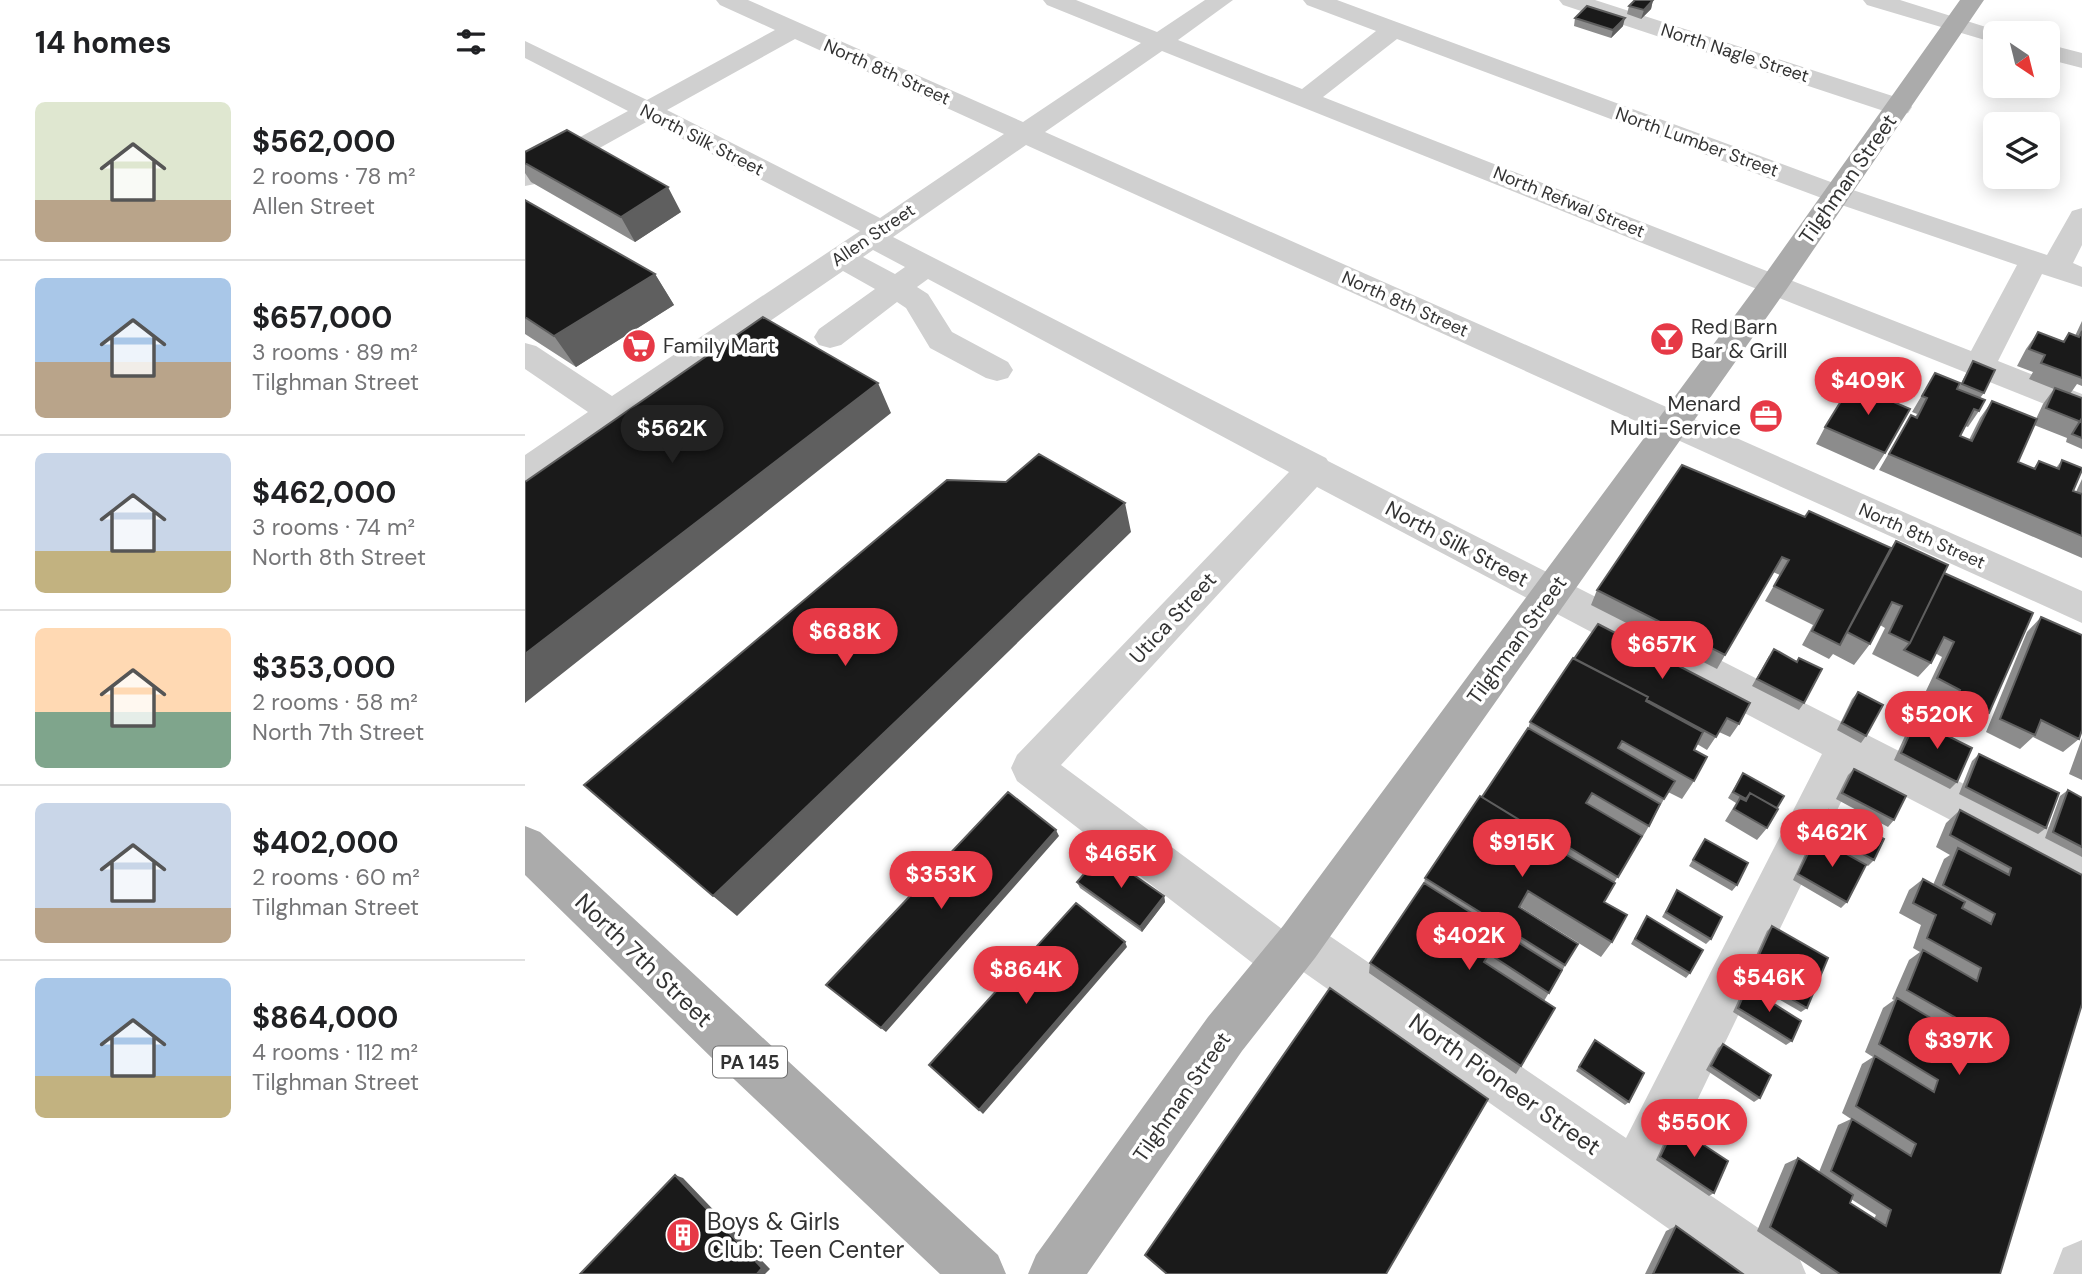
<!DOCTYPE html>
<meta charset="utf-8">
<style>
:root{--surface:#fff;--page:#f6f6f6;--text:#202124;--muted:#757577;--line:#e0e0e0;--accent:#e63946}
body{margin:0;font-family:"DM Sans",sans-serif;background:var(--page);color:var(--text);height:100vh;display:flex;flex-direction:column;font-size:26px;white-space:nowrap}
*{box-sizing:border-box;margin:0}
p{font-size:23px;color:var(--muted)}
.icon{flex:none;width:38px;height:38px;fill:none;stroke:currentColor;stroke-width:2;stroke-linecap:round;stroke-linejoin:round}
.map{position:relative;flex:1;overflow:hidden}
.panel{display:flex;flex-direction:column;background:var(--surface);width:525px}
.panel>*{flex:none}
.needle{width:46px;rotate:145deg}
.tools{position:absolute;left:1458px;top:21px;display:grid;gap:14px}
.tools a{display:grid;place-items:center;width:77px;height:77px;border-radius:10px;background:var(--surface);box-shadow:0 4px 18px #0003;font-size:35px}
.price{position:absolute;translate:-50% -60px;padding:0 16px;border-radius:24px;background:var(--accent);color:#fff;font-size:23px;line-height:46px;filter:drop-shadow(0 2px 4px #0008)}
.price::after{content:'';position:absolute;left:50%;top:42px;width:21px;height:16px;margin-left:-10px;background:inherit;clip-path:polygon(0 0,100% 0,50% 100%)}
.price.on{background:#222;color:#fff}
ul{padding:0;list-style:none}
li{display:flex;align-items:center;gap:21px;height:175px;padding:0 35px}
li+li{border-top:2px solid var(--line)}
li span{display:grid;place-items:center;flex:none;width:196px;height:140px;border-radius:10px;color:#555}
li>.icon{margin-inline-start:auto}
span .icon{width:84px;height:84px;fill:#fffc;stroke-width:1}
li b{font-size:30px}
h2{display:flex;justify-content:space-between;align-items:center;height:84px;padding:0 35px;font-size:30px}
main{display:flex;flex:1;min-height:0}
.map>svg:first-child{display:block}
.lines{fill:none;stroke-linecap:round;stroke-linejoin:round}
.minor{fill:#d0d0d0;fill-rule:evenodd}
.major{fill:#ababab;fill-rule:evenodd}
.wall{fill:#8c8c8c;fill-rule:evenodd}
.shaded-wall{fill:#5f5f5f}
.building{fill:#1a1a1a;stroke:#5f5f5f;stroke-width:2}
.labels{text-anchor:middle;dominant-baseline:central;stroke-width:7;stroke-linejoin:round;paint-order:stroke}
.far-street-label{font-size:18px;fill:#333;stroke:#fff}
.shield{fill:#fff;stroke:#707070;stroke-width:2}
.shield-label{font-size:19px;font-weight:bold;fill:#333}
.street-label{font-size:21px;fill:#333;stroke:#fff}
.poi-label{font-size:21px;fill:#333;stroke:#fff;text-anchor:start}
.near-street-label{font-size:24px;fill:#333;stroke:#fff}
.near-poi-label{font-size:24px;fill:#333;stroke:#fff;text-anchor:start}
</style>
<main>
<section class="panel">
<h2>14 homes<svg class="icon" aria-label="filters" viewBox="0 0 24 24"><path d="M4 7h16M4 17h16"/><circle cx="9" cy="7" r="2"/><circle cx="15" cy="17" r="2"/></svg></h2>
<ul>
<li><span style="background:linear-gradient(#dfe7d0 70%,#b9a48a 0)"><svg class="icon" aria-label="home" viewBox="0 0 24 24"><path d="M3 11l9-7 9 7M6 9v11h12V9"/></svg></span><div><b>$562,000</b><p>2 rooms · 78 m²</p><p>Allen Street</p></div></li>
<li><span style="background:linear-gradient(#a9c7e8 60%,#b9a48a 0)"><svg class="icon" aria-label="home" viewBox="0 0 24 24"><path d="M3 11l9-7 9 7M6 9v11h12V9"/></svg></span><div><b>$657,000</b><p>3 rooms · 89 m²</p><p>Tilghman Street</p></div></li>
<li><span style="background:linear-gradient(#c9d6e8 70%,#c2b280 0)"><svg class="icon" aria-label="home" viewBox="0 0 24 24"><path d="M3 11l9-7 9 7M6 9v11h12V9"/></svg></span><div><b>$462,000</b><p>3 rooms · 74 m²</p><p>North 8th Street</p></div></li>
<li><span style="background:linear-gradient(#ffd9b3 60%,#7fa58c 0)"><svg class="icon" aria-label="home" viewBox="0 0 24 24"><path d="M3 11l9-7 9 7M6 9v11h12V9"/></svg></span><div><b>$353,000</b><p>2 rooms · 58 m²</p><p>North 7th Street</p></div></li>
<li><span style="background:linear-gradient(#c9d6e8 75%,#b9a48a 0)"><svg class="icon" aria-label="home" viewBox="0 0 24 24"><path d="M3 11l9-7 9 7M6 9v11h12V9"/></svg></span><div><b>$402,000</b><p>2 rooms · 60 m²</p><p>Tilghman Street</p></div></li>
<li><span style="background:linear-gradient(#a9c7e8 70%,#c2b280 0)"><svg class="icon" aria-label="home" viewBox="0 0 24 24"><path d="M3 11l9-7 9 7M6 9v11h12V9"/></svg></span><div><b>$864,000</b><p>4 rooms · 112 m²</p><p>Tilghman Street</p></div></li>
</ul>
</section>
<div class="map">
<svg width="1557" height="1274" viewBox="0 0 1557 1274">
<rect width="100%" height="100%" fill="#fff"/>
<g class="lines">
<path class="minor" d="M191,0H223L498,122L616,43L522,5L518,0H551L632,32L680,0H708L653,40L777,89L851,31L782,5L778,0H812L1322,188L1522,255L1547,211L1557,208V245L1548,263L1557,267V287L1517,274L1473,361L1557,394V419L637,51L520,132L1557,591V623L501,145L368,237L801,458L803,461L1557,844V888L1331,771L1141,1165L1273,1255L1281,1274H1208L777,971L775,975L759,982L743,975L492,781L486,768L492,755L764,472L403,279L392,287L403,294L427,332L483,362L488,370L483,378L472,381L461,378L405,348L381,308L372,302L316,345L305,348L294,345L289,337L294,329L350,289L318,271L12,481L0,485V455L63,412L0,369V343L11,346L87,396L335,231L123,121L10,184L0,186V167L103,111L0,58V41L122,100L250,30L195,5ZM270,39L479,134L355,218L142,110ZM872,39L1302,200L1492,265L1446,351L798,97ZM348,250L380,267L370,274L338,257ZM792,487L1297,754L1101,1138L790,926L774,920L757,929L536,765Z
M1034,0H1070L1383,101L1387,107L1383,113L1374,115L1365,113L1038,5Z
M1338,0H1375L1480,33H1470V43L1342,5Z
M1522,44L1557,53V68L1522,59Z
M1557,1240V1274H1528L1538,1248Z"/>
<path class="major" d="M1435,0H1459L1261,290L1039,605L790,958L717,1051L562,1274H503L511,1255L683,1017L758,926L1239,276Z
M0,826L15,832L473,1255L481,1274H415L192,1063L0,875Z"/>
</g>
<path class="wall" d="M1128,0L1126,9L1116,19L1102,14L1104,6Z
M1050,18L1098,26L1086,38L1049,26Z
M0,152L156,212L110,242L6,182L0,173Z
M0,200L130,274L149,305L51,367L0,334Z
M1557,321V386L1552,384L1545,394L1557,398V449L1541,442L1542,438L1509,425L1493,462L1508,469L1514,461L1531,468L1537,460L1548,491L1551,492L1557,479V558L1354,470L1386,415L1390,417L1392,414L1387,412L1410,373L1433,389L1443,370L1448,361L1459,393L1455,398L1454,411L1443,427L1440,426L1435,436L1444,440L1455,418L1467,401L1511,419L1518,404L1529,389L1504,379L1508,372L1492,366L1501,349L1513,332L1538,341L1544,333L1550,336Z
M1357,397L1360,453L1349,470L1291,444L1300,427Z
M1280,517L1366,548L1371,541L1419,573L1464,713L1450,727L1419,710L1422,704L1400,693L1417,657L1410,653L1406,663L1393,677L1347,654L1360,628L1355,625L1345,644L1329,665L1308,654L1304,659L1277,645L1288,625L1240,601L1255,575L1248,572L1192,669L1066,605L1072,590Z
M1516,617L1554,739L1538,752L1508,737L1495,749L1461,732L1502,632Z
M1073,624L1214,724L1205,737L1194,732L1182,750L1172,744L1169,750V781L1157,799L1143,792L1124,826L1117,838H1116L1089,883L1079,902L1087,942L1076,957L996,907V908L1053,944L1019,1001L996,1066L991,1074L844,973L845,963L899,883L900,878L957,797L1003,729L1005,722Z
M1244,656L1272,661L1274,658L1279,703L1274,710L1227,686Z
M1333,692L1341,736L1336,743L1312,730L1327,699Z
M1391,720L1432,782L1425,789L1369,760L1384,727Z
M1557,738V780L1544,774Z
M1454,754L1521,828L1513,834L1434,794L1447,761Z
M1329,769L1369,820L1363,827L1311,799L1323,775Z
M1218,773L1242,828L1232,840L1200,821L1211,803L1203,798Z
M1543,790L1557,798V857L1520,838L1535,796Z
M1304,810L1349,860L1343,866L1332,860L1322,902L1316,908L1268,880L1285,843L1291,837L1288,836L1298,816Z
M1435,810L1557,875L1475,1274H1296L1232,1231L1260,1164L1273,1158L1294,1172L1313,1125L1326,1119L1317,1113L1337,1064L1348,1057L1340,1052L1358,1008L1369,1000L1367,999L1384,960L1395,952L1388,948L1396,925L1374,913L1384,890L1398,879L1408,885L1419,859L1425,855L1411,847L1421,823ZM1326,1199L1351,1215L1349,1219L1325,1203Z
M1180,839L1212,885L1207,891L1164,866Z
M552,882L639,896L640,902L617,932L555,888Z
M1152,890L1186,939L1181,944L1137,917Z
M1122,916L1165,973L1161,978L1106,944Z
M1247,926L1282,1008L1276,1012L1220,980L1242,931Z
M1222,987L1267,1041L1261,1045L1208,1012L1217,992Z
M1070,1040L1104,1102L1100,1105L1051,1071Z
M1198,1044L1235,1098L1229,1102L1181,1070L1193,1048Z
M1150,1126L1189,1193L1184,1196L1131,1160L1145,1129Z
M1151,1226L1218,1274H1120L1141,1231Z"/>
<path class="shaded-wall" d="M1128,0L1126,9L1116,19L1119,10Z
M1100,18L1098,26L1086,38L1088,30Z
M143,187L156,212L110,242L96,217Z
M130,274L149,305L51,367L29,336Z
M353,383L366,413L0,703V654Z
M600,503L606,532L212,916L188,896Z
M531,830L534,836L361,1032L356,1028Z
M639,896L640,902L617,932L615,927Z
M600,942L602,947L458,1114L454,1110Z
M150,1175L158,1178L245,1269L240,1274H232Z"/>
<path class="building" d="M1110,0H1128L1119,10L1104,6Z
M1062,6L1100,18L1088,30L1050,18Z
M42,130L143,187L96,217L0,163V152Z
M0,200L130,274L29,336L0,317Z
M238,317L353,383L0,654V482Z
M1557,331V378L1516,363L1520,355L1504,349L1513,332L1539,342L1544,333L1554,337Z
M1448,361L1470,370L1459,393L1437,384Z
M1410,373L1435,383L1432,389L1460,400L1454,411L1449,409L1435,436L1447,441L1467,401L1512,419L1493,462L1510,469L1514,461L1534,469L1537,460L1557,468V470L1548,491L1557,494V536L1364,454L1386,415L1392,418L1402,398L1397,396Z
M1339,381L1361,390L1357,397L1385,409L1360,453L1300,427L1326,385L1335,388Z
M1530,388L1557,398V418L1556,422L1521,408Z
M1557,418V438L1547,434Z
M514,454L600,503L188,896L59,785L422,480L481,482Z
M1157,465L1280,517L1284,511L1366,548L1315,645L1287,631L1298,610L1249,586L1264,560L1257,557L1200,655L1072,590Z
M1371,541L1423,565L1385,643L1364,633L1377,606L1367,602L1345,644L1322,632Z
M1419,573L1508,613L1464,713L1432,697L1435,690L1412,678L1429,642L1419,637L1406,663L1379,650L1385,643Z
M1516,617L1557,635V730L1554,739L1516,720L1510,735L1475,719Z
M1073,624L1225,703L1214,724L1202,718L1191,737L1122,700L1121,701L1123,697L1049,659Z
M1249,649L1272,662L1274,658L1297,669L1279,703L1232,679Z
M1048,658L1123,697L1121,701L1178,732L1169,750L1182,757L1169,781L1097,741L1093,748L1150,781L1139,799L1005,722Z
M1333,692L1358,705L1341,736L1317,723Z
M1391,720L1447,748L1432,782L1376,753Z
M1003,728L1135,804L1124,826L1067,793L1061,803L1117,836L1093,877L1035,842L1030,848L1032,843L957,797Z
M1454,754L1534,793L1521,828L1441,787Z
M1329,769L1381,796L1369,820L1317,793Z
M1218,773L1259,796L1252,808L1225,793L1221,799L1208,792Z
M1543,790L1557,798V847L1528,832Z
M483,792L531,830L356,1028L301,985Z
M1225,793L1253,809L1242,828L1209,809L1215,798L1221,801Z
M955,796L1032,843L1030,848L1090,883L1079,902L1102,915L1087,942L1003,891L994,907L1053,944L1040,965L900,878Z
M1304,810L1359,839L1349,860L1294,830Z
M1435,810L1557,875V1004L1475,1274H1315L1245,1227L1273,1158L1328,1195L1325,1203L1361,1226L1366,1210L1306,1171L1327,1119L1386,1156L1391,1144L1331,1106L1350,1056L1409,1092L1413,1080L1354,1044L1372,998L1429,1032L1433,1019L1382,990L1398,950L1452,981L1456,968L1402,938L1411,915L1388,903L1398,879L1440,902L1437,908L1466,924L1470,914L1418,885L1433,848L1484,875L1486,868L1425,835Z
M1291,837L1341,865L1322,902L1273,874Z
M1180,839L1223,863L1212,885L1168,860Z
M577,853L639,896L615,927L552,882Z
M899,883L1037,970L1024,993L964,954L959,962L1030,1008L996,1066L845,963Z
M1152,890L1197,917L1186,939L1141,912Z
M551,903L600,942L454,1110L404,1065Z
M1122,916L1178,950L1165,973L1110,939Z
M1247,926L1303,958L1282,1008L1225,975Z
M1222,987L1276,1021L1267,1041L1213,1008Z
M805,988L963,1099L861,1274H642L620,1255Z
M1070,1040L1119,1073L1104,1102L1054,1067Z
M1198,1044L1246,1075L1235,1098L1186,1066Z
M1150,1126L1203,1161L1189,1193L1135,1157Z
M150,1175L237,1268L232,1274H55Z
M1151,1226L1218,1274H1128Z"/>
<defs>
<g id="bar-disc" transform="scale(1.75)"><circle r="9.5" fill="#e63946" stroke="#fff"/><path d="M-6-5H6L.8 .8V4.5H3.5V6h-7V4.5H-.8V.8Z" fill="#fff"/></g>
<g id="supermarket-disc" transform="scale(1.75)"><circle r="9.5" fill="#e63946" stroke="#fff"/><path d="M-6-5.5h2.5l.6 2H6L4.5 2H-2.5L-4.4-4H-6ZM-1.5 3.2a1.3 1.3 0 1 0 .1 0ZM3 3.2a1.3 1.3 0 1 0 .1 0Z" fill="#fff"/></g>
<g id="office-disc" transform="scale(1.75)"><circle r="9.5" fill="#e63946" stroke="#fff"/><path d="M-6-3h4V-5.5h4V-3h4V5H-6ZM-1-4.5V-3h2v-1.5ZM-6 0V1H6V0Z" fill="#fff"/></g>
<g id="building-disc" transform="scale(1.75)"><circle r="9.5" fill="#e63946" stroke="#fff"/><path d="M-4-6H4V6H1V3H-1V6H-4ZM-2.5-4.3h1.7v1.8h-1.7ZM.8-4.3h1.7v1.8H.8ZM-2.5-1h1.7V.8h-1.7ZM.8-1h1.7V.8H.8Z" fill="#fff"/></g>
</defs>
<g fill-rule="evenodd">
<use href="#bar-disc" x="1142" y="339"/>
<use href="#supermarket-disc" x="114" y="346"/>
<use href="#office-disc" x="1241" y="416"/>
<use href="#building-disc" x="158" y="1235"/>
</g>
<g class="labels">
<g class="far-street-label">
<text transform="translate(1210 53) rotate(18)">North Nagle Street</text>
<text transform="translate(362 72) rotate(24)">North 8th Street</text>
<text transform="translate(177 140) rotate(27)">North Silk Street</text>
<text transform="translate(1172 142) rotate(20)">North Lumber Street</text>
<text transform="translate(1044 202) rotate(22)">North Refwal Street</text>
<text transform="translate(348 235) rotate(-34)">Allen Street</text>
<text transform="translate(880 304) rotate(24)">North 8th Street</text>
<text transform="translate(1397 536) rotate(24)">North 8th Street</text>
</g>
<rect class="shield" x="188" y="1046.5" width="74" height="31" rx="5"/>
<g class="shield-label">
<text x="225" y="1062">PA 145</text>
</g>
<g class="street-label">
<text transform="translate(1323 179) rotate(-55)">Tilghman Street</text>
<text transform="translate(932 544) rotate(28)">North Silk Street</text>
<text transform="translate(648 618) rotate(-47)">Utica Street</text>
<text transform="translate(992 640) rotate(-54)">Tilghman Street</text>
<text transform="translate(657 1097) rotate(-55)">Tilghman Street</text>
</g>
<g class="poi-label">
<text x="1166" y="327">Red Barn<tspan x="1166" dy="24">Bar &amp; Grill</tspan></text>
<text x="138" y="346">Family Mart</text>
<text x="1216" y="404" text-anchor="end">Menard<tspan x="1216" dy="24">Multi-Service</tspan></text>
</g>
<g class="near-street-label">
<text transform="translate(119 960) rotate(44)">North 7th Street</text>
<text transform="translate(980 1084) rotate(35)">North Pioneer Street</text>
</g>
<g class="near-poi-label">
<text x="182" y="1221">Boys &amp; Girls<tspan x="182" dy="28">Club: Teen Center</tspan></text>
</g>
</g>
</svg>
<div class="tools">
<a><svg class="needle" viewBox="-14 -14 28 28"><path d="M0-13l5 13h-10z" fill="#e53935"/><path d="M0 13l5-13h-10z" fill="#757577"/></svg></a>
<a><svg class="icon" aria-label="layers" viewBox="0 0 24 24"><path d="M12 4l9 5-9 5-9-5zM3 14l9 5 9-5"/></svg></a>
</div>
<b class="price" style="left:1343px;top:417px">$409K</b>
<b class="price on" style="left:147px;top:465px">$562K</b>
<b class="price" style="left:320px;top:668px">$688K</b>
<b class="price" style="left:1137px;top:681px">$657K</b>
<b class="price" style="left:1412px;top:751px">$520K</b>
<b class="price" style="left:1307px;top:869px">$462K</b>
<b class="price" style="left:997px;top:879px">$915K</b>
<b class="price" style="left:596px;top:890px">$465K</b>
<b class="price" style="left:416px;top:911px">$353K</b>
<b class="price" style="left:944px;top:972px">$402K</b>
<b class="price" style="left:501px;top:1006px">$864K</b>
<b class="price" style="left:1244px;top:1014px">$546K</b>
<b class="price" style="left:1434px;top:1077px">$397K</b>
<b class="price" style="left:1169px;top:1159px">$550K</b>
</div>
</main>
